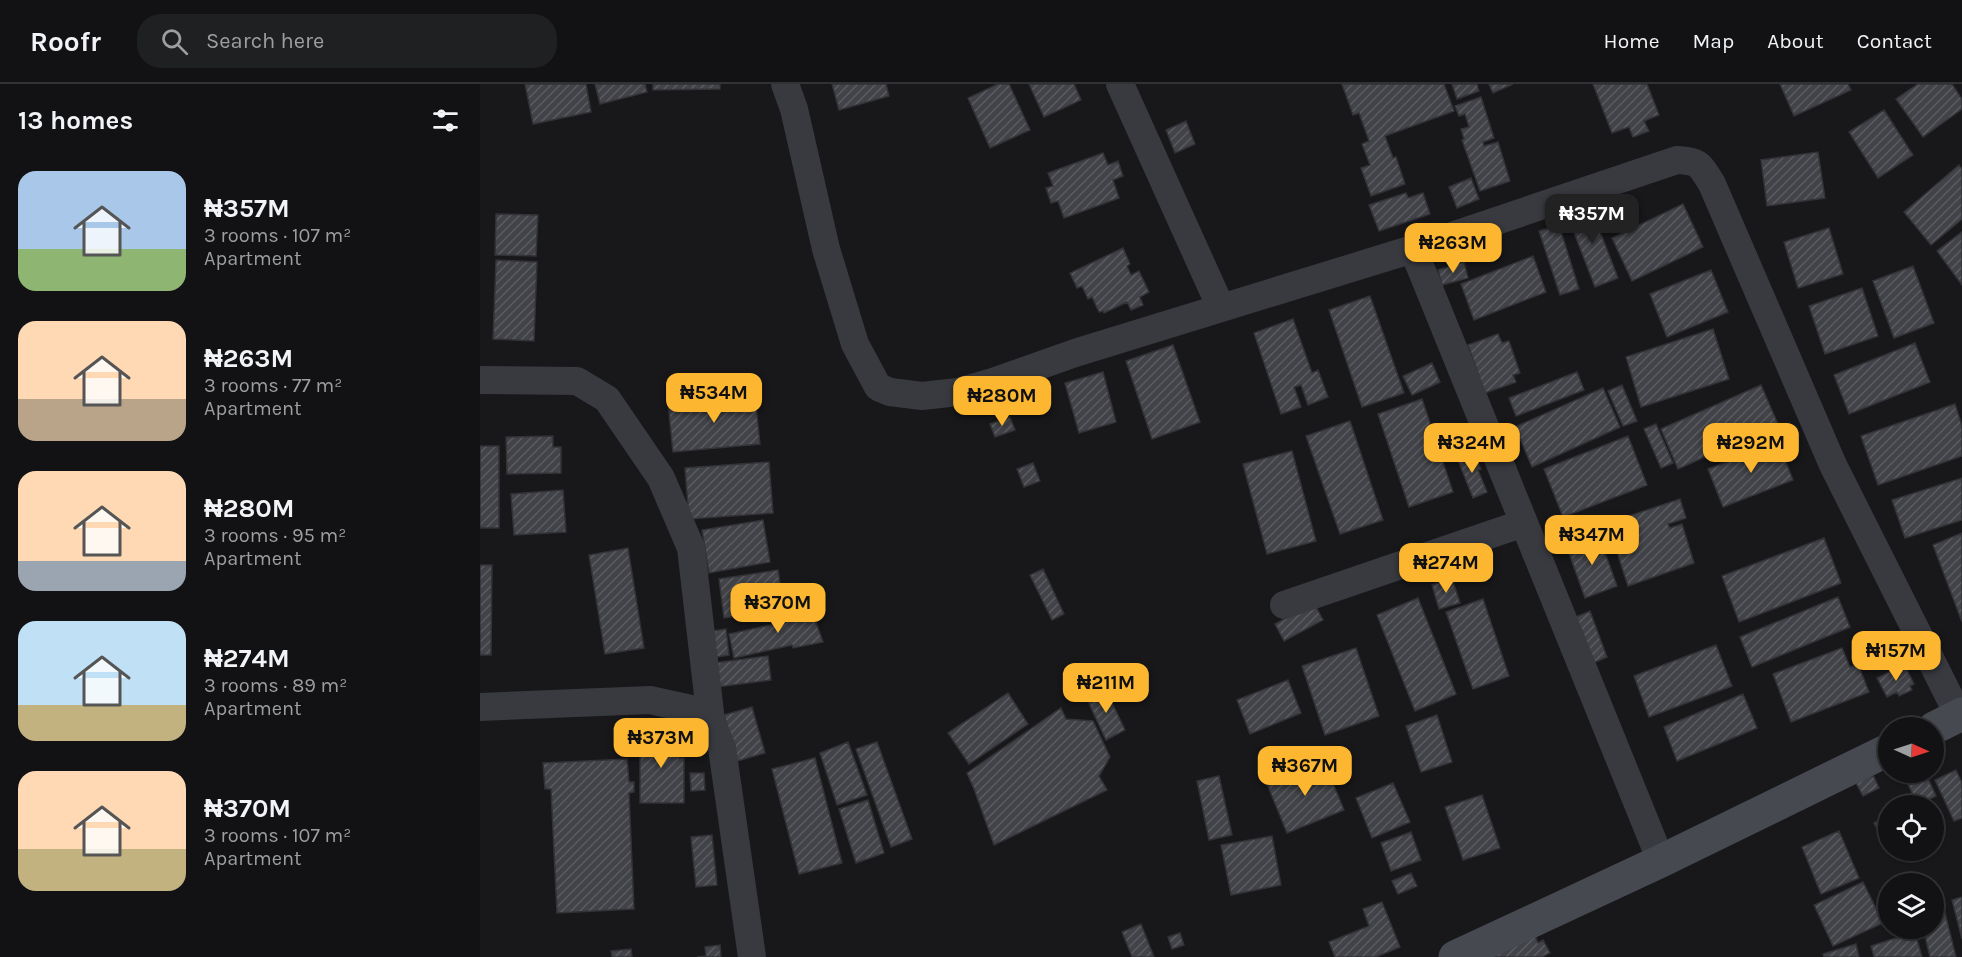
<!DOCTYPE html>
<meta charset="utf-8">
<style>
:root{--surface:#121214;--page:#1f2022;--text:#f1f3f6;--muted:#9c9ea0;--line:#313234;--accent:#fcb62f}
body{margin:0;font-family:Karla,sans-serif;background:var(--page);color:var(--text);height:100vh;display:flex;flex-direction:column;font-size:22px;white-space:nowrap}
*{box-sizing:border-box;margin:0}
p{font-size:20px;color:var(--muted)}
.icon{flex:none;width:33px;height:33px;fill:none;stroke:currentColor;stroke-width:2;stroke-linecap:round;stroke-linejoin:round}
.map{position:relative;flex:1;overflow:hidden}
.details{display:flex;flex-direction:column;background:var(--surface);width:480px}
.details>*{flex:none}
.needle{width:39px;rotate:93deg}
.fabs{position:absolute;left:1398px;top:633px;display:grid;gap:12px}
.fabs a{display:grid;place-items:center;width:66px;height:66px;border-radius:50%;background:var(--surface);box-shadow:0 2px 4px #0004,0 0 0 2px var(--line);font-size:30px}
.price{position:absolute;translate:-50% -51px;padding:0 14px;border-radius:12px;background:var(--accent);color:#111;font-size:20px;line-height:39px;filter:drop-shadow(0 2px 3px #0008)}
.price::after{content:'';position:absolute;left:50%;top:36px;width:18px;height:14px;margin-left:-9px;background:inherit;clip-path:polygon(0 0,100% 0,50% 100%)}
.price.selected{background:#222;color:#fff}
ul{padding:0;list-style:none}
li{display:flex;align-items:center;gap:18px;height:150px;padding:0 18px}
li span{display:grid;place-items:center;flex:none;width:168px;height:120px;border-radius:18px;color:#555}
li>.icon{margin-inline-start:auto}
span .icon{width:72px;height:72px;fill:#fffc;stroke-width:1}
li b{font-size:26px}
h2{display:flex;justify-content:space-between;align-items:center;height:72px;padding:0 18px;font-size:26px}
header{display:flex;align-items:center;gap:36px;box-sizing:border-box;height:84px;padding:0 30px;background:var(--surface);border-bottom:2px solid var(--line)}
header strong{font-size:28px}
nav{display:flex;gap:33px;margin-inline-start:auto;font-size:21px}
.search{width:420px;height:54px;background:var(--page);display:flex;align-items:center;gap:15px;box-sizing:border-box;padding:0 21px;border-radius:24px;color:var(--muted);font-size:22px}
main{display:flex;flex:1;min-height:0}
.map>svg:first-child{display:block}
.building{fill:url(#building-hatch);stroke:#323237;stroke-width:1.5}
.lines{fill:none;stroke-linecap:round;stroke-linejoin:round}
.street{stroke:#393a40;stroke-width:28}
.secondary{stroke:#474950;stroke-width:33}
</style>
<header>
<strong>Roofr</strong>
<div class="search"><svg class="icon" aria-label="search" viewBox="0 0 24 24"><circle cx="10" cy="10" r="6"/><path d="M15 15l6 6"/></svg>Search here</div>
<nav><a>Home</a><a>Map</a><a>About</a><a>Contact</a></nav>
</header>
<main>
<section class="details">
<h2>13 homes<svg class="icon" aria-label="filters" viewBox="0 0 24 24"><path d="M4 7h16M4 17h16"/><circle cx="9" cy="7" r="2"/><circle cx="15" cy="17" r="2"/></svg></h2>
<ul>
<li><span style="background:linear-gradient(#a9c7e8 65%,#8fb573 0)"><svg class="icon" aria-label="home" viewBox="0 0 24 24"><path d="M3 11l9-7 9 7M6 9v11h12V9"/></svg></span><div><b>₦357M</b><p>3 rooms · 107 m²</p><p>Apartment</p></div></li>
<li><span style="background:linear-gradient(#ffd9b3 65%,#b9a48a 0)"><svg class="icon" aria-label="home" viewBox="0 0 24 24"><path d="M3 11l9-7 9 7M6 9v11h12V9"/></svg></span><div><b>₦263M</b><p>3 rooms · 77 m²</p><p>Apartment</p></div></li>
<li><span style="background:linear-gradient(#ffd9b3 75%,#9aa5b1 0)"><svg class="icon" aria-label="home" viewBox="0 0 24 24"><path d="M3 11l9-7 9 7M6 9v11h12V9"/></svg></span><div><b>₦280M</b><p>3 rooms · 95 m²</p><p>Apartment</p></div></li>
<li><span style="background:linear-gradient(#bfe0f5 70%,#c2b280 0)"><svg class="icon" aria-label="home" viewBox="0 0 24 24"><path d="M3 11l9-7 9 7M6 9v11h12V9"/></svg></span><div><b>₦274M</b><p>3 rooms · 89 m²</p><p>Apartment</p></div></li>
<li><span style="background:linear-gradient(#ffd9b3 65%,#c2b280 0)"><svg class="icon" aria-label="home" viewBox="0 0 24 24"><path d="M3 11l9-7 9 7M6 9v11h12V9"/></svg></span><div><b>₦370M</b><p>3 rooms · 107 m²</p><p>Apartment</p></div></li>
</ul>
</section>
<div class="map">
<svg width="1482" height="873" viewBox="0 0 1482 873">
<defs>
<pattern id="building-hatch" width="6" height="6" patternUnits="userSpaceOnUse" patternTransform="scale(1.5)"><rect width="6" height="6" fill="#424348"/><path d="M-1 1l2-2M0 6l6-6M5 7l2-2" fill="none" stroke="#5b5c60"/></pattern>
</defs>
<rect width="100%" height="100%" fill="#18181b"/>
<path class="building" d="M45,0H106L111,28L53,40Z
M115,0H165L167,8L120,20Z
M173,0H240V5L173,6Z
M352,0H406L409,12L359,26Z
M518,0H529L550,46L510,64L488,14Z
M549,0H594L601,16L564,33Z
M862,0H964L974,27L905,52L913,74L916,73L925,100L891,112L881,84L890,81L882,60L889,57L879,29L873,31Z
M972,0H997L999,7L977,15Z
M1009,0H1033L1013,9Z
M1113,0H1167L1179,31L1164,37L1169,47L1153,53L1149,43L1132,49Z
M1300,0H1368L1371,6L1314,32Z
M1438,0H1472L1482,15V25L1443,53L1416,15Z
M1001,13L1014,54L1003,58L1004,62L1018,58L1030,97L1000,107L982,56L984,55L981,45L989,43L985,30L979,32L975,22Z
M1404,26L1433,71L1398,94L1369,48Z
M706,37L715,60L695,69L686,46Z
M1338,68L1345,114L1287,122L1281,76Z
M623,69L628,81L638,77L643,92L633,96L639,114L584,134L578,117L571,119L566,104L573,102L568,89Z
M1479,81L1482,85V135L1451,161L1424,128Z
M991,94L999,115L977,124L969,103Z
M926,109L928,114L943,109L950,130L899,147L889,121Z
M1109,119L1138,194L1115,203L1086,128Z
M1203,120L1223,163L1152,197L1132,154Z
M16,130L58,131L56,172L15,171Z
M1079,141L1099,205L1080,211L1059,147Z
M1349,144L1363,190L1318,204L1304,158Z
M1482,148V201L1457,167Z
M643,164L650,180L647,182L651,191L659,187L669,208L660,213L663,221L651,226L647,218L624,229L623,227L619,228L612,213L608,215L602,202L597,204L590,189Z
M1053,172L1066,208L994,236L981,200Z
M16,176L57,178L54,257L13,255Z
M984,178L988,194L962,201L958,186Z
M1433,182L1454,239L1414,254L1393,197Z
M1231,186L1248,228L1187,253L1170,210Z
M1382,204L1398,252L1345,270L1329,222Z
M890,212L924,309L882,323L849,226Z
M813,235L832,289L838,286L848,313L828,321L821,301L814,303L821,323L801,330L774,249Z
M1233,245L1249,295L1161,323L1146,273Z
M1018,250L1022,259L1029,257L1040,289L1033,291L1036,298L1005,309L988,261Z
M1435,259L1450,298L1369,330L1354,291Z
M693,261L720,338L672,355L646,277Z
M952,279L960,298L932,311L923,292Z
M623,288L636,338L599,349L585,299Z
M1097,288L1104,306L1036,332L1029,314Z
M1142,301L1157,337L1143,342L1128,307Z
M1281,301L1298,340L1198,385L1181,345Z
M1123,304L1140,343L1052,383L1035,343Z
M275,311L280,360L193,368L188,320Z
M942,315L973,408L929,423L898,330Z
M1475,320L1482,342V372L1398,401L1381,352Z
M530,333L535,346L515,353L510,340Z
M870,337L903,436L860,450L826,352Z
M1176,340L1193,379L1181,384L1164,345Z
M73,352V363H81V389L27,390L26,353Z
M1148,352L1167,401L1083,433L1064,385Z
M1298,358L1313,396L1243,423L1228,385Z
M0,362H19V444H0Z
M812,367L836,457L787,470L763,380Z
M993,367L1001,385L998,386L1007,408L993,414L977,374Z
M289,378L293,429L209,435L205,384Z
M553,379L560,397L544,403L537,385Z
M1482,394V436L1425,454L1412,416Z
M83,406L86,448L34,451L31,410Z
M1200,415L1206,434L1188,440L1190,444L1202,440L1214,479L1148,502L1135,462L1151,456L1150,454L1144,456L1137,436Z
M283,436L290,478L229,489L222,446Z
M1118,449L1137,502L1105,514L1086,461Z
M1482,449V538L1453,461Z
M1344,454L1361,499L1259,538L1242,492Z
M148,464L164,564L125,570L109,471Z
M0,481H12L11,571H0Z
M563,485L584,530L572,536L550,491Z
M298,486L304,525L244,534L239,495Z
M972,494L980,519L959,525L952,501Z
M1358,513L1370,543L1272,583L1260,553Z
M938,514L976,610L935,627L897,531Z
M1003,515L1029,592L993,605L966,528Z
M834,519L843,536L804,557L795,540Z
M330,522L343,558L313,564L312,561L254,574L249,550L308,537L305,527Z
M1110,527L1127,573L1106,582L1089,536Z
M246,545L249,571L230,574L226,548Z
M1236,561L1252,602L1169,633L1154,592Z
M876,564L899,632L845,651L822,582Z
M1362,564L1370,583L1378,580L1389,608L1311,638L1293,590Z
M288,572L291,596L237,603L234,579Z
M1424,580L1434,600L1430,602L1432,606L1419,612L1417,608L1407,613L1397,594Z
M808,596L821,629L770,650L757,616Z
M625,604L645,646L626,656L606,613Z
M528,609L548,640L489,680L468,649Z
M1263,610L1277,644L1197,677L1184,643Z
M272,623L285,669L257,677L244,631Z
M581,624L586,635L613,637L630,673L619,692L627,706L514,761L494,705L487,689Z
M957,631L972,678L941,688L926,642Z
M160,649H199V674H204V719H160Z
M368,658L387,711L357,721L340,669Z
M397,658L432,755L411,763L376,665Z
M335,674L362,779L319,790L292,685Z
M147,675L149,698H154V708L149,709L154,825L77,829L71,705H65L63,679Z
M844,677L864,726L807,749L787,700Z
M1476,686L1482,699V734L1474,737L1455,696Z
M1422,688H1445L1456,712L1438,721Z
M210,689H224L225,706L211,707Z
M1393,691L1399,704L1383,712L1376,699Z
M739,692L752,751L729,756L717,697Z
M913,699L930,738L892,754L876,714Z
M1002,711L1020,764L983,776L965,723Z
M1425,711L1430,722H1413L1411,717Z
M388,716L404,769L376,779L359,725Z
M1408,731V765L1394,739Z
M1359,747L1379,794L1341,810L1322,763Z
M931,748L941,776L911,787L901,759Z
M232,751L237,801L216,803L211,753Z
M792,752L801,801L751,811L741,761Z
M931,789L937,802L918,810L912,797Z
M1383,798L1403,839L1353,862L1334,821Z
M1482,813V855L1472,816Z
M902,818L920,863L896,873H855L849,858L889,842L883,825Z
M1463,821L1476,873H1450L1443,844H1454V824Z
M661,840L674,873H652L642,848Z
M1435,848L1442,873H1394L1391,862Z
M700,849L704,861L692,865L688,853Z
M1054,849L1058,859L1063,856L1070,869L1062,873H1006Z
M1376,860L1379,873H1344L1343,870Z
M240,861L241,873H217L226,872L225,863Z
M151,865L152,873H132L131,867Z"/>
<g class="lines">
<path class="street" d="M305,0L314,25L346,165L375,260L398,303L410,308L442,312L478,308L513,298L595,269L933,165L1197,76C1220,77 1220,81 1232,100L1353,381L1479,632
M640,0L741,224
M933,165L1181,777
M0,296L97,297L127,315L181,394L211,464L231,637
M804,521L1044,439
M0,623L170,616L211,625L231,637L242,664L272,873"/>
<path class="secondary" d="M1454,644L1482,630
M975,873L1181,777L1408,666"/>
</g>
</svg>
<div class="fabs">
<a><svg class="needle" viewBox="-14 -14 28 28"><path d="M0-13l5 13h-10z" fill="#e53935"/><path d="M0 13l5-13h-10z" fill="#9c9ea0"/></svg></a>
<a><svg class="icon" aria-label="locate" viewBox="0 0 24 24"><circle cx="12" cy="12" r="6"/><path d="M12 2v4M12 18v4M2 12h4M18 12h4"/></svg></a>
<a><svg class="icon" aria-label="layers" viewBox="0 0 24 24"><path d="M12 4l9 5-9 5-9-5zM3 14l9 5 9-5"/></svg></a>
</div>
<b class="price selected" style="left:1112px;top:161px">₦357M</b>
<b class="price" style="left:973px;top:190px">₦263M</b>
<b class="price" style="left:234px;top:340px">₦534M</b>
<b class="price" style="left:522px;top:343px">₦280M</b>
<b class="price" style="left:992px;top:390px">₦324M</b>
<b class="price" style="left:1271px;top:390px">₦292M</b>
<b class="price" style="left:1112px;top:482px">₦347M</b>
<b class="price" style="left:966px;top:510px">₦274M</b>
<b class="price" style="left:298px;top:550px">₦370M</b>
<b class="price" style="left:1416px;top:598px">₦157M</b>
<b class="price" style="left:626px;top:630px">₦211M</b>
<b class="price" style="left:181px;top:685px">₦373M</b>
<b class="price" style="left:825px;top:713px">₦367M</b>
</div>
</main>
